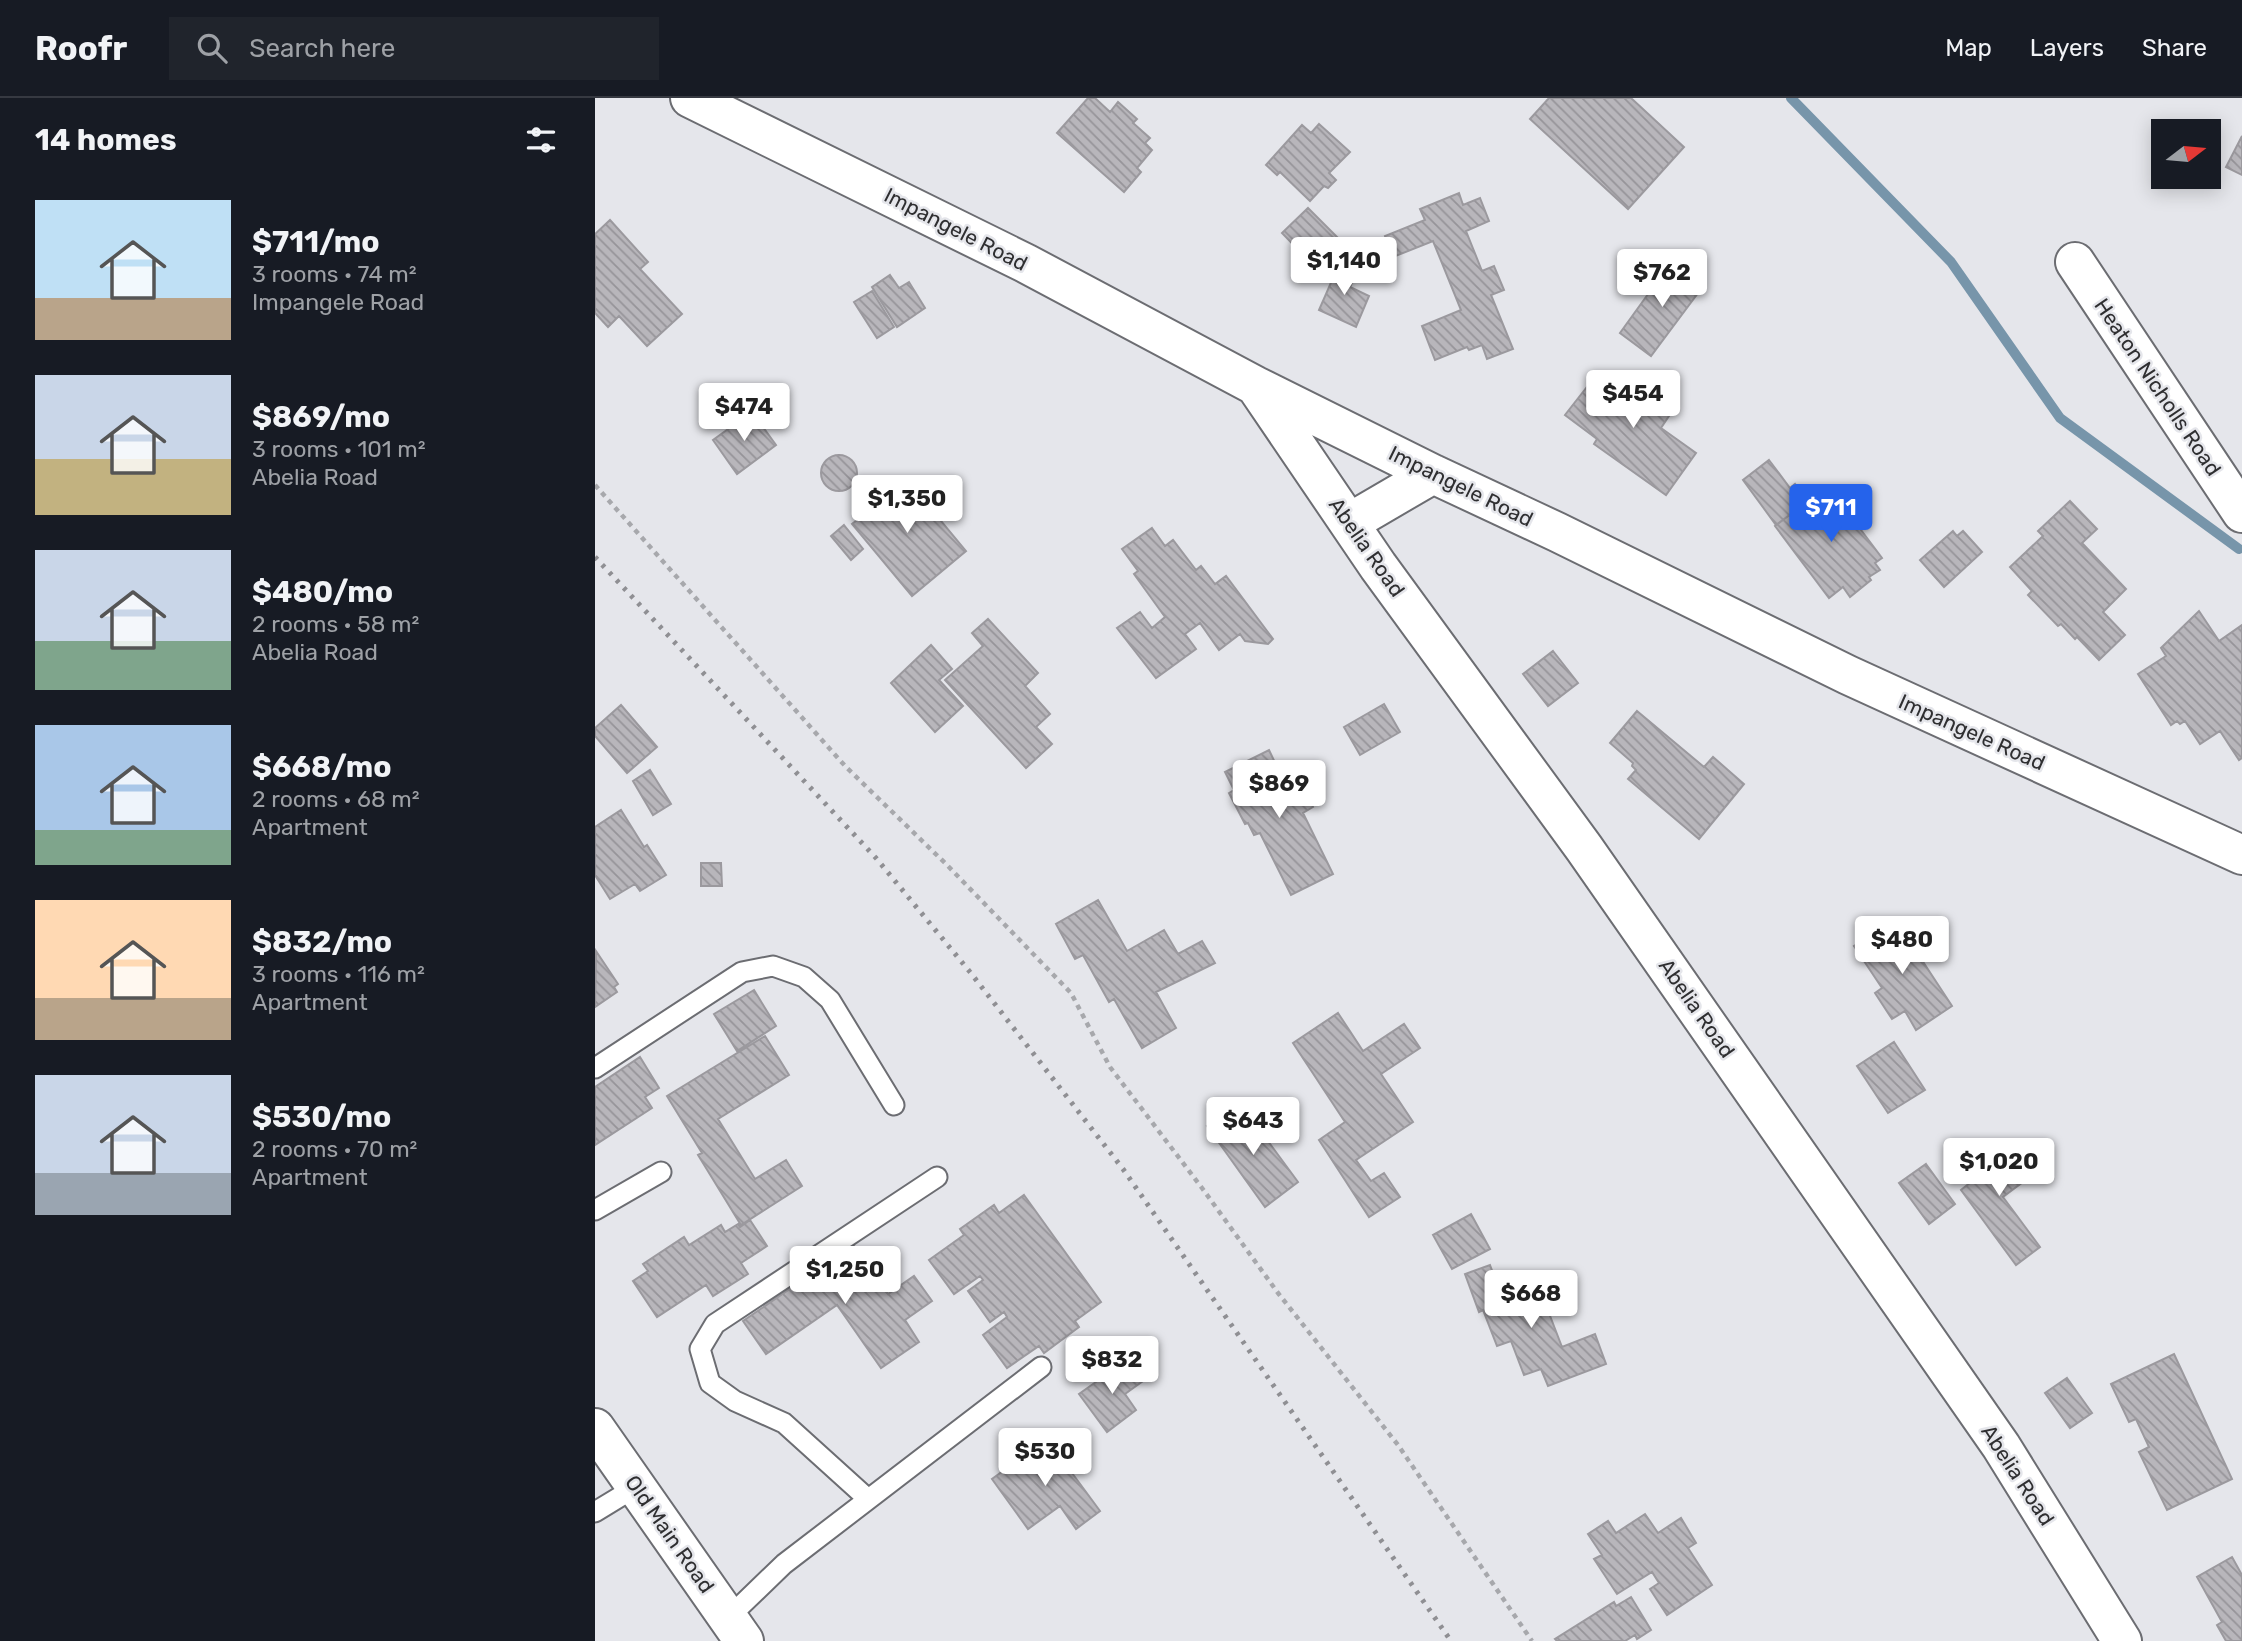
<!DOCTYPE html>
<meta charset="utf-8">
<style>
:root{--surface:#171b24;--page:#20242c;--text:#f1f3f6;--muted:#9ea1a6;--line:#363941;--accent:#2563eb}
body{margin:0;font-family:Rubik,sans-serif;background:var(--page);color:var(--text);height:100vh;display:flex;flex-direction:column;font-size:26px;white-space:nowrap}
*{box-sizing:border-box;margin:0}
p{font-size:23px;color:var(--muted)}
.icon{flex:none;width:38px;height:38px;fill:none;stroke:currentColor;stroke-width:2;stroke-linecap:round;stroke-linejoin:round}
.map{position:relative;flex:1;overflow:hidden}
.details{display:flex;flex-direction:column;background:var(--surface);width:595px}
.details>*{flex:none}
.needle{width:46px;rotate:74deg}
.controls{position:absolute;left:1556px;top:21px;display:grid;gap:14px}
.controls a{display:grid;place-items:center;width:70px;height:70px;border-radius:0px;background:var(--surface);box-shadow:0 4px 18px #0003;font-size:35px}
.price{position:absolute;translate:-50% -60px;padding:0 16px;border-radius:7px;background:#fff;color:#222;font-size:23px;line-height:46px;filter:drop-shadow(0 2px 4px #0008)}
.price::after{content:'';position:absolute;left:50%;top:42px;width:21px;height:16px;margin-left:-10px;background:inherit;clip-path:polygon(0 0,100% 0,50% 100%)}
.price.selected{background:var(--accent);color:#fff}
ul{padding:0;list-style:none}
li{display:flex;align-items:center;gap:21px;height:175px;padding:0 35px}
li span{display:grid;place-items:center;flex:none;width:196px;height:140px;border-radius:0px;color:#555}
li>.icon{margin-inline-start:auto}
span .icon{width:84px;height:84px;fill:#fffc;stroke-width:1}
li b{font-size:30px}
h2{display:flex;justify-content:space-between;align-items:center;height:84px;padding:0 35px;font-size:30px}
header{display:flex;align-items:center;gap:42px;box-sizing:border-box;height:98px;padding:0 35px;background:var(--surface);border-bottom:2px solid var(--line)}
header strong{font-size:33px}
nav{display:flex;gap:38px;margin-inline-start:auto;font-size:24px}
.search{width:490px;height:63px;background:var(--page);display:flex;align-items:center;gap:18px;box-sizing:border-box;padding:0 24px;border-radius:0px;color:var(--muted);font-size:26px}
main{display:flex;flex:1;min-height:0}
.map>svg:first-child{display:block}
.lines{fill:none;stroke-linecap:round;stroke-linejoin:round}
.stream{stroke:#7795aa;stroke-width:10}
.building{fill:url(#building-back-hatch);stroke:#9b999e;stroke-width:2}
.service-casing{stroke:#6c6d72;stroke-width:23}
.minor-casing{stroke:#6c6d72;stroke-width:42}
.tertiary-casing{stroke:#6c6d72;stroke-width:42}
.path{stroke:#a7a8ac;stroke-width:4.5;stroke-dasharray:5 5;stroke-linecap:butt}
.service{stroke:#fff;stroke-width:19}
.minor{stroke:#fff;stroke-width:38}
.tertiary{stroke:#fff;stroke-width:38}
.rail{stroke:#8f8f93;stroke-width:5;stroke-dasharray:3.5 7;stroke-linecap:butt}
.labels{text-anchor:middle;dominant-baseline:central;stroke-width:5;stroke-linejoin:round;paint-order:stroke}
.street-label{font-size:21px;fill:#2f2f31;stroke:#e5e6eb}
</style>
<header>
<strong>Roofr</strong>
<div class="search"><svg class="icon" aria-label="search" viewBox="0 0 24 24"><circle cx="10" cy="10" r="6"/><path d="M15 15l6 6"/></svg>Search here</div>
<nav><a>Map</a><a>Layers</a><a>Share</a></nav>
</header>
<main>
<section class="details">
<h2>14 homes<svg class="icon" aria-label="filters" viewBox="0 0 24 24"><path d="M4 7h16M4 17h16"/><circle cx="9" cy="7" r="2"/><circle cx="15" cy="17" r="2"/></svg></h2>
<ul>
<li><span style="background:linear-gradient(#bfe0f5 70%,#b9a48a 0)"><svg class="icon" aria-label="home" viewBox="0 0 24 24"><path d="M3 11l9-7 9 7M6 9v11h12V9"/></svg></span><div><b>$711/mo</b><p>3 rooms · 74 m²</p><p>Impangele Road</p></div></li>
<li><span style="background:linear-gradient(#c9d6e8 60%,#c2b280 0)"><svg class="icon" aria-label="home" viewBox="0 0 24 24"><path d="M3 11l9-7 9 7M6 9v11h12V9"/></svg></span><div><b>$869/mo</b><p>3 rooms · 101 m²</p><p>Abelia Road</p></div></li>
<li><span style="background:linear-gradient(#c9d6e8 65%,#7fa58c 0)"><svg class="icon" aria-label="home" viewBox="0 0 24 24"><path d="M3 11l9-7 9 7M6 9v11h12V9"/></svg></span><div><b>$480/mo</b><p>2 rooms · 58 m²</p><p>Abelia Road</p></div></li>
<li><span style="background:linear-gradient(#a9c7e8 75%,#7fa58c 0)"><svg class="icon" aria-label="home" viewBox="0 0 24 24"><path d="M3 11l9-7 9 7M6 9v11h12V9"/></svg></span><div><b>$668/mo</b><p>2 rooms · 68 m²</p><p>Apartment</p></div></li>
<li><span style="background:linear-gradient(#ffd9b3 70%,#b9a48a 0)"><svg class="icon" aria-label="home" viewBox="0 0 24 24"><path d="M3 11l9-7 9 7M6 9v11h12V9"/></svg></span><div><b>$832/mo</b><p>3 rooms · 116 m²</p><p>Apartment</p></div></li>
<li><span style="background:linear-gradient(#c9d6e8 70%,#9aa5b1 0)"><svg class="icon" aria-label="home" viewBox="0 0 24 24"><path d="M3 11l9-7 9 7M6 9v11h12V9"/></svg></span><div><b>$530/mo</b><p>2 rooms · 70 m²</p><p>Apartment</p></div></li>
</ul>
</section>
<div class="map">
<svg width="1647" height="1543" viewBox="0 0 1647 1543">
<defs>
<pattern id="building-back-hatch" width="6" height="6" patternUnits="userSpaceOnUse" patternTransform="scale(1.75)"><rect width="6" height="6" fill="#b8b6bb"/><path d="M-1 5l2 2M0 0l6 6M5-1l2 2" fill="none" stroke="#969499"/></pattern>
</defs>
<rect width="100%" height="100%" fill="#e5e6eb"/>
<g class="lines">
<path class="stream" d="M1196,0L1356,164L1465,320L1644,451"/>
</g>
<path class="building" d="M493,0H500L515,14L523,4L542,21L538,25L555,40L550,45L557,52L542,70L546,74L529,94L462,35Z
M954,0H1036L1089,49L1033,111L935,21Z
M724,26L755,54L734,75L741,82L733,90L729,88L715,103L685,74L682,77L671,67L707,27L716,35Z
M1647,38V77L1631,69Z
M864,95L868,107L885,100L894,123L871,133L887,173L899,168L909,192L896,197L918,251L892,261L887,247L874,252L872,249L840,262L827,228L866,212L838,143L798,159L790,138L830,122L825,111Z
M713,110L742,139L715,164L687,135Z
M15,122L53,164L45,171L87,216L52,248L24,218L13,229L0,215V136Z
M1077,163L1109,187L1056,258L1025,235Z
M745,164L763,171L755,189L774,198L761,229L724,212Z
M295,177L304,190L314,184L330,210L302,229L277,189Z
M277,193L299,229L282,240L259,204Z
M1002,276L1026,293L1037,278L1080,309L1066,330L1101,355L1071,397L999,346L1002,341L970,317Z
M157,314L181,347L142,376L118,342Z
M226 375a18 18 0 1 1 36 0a18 18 0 1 1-36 0Z
M1174,362L1195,390L1200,386L1210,399L1204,402L1208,407L1181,427L1148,382Z
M312,382L371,453L317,498L257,426L270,416L260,405L287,383L297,394Z
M1233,388L1287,460L1280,465L1285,472L1274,479L1276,482L1255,499L1248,489L1234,500L1180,428Z
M1475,403L1502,431L1487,445L1531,491L1508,514L1530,537L1504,562L1482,539L1480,541L1466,526L1463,528L1433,497L1437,493L1415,469L1448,438L1443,433Z
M249,427L268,451L256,462L236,438Z
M557,430L570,448L578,442L601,472L606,468L620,486L631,478L678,541L673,546L650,543L645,536L624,552L605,525L590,536L601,551L561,580L522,530L545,514L557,530L570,519L539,476L543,473L527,451Z
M1358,433L1362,438L1368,433L1387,454L1349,489L1325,462Z
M1604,513L1624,543L1647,527V660L1644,662L1625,633L1605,646L1590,623L1585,626L1582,623L1576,627L1543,576L1571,558L1566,550Z
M393,521L443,575L430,588L455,616L441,629L457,646L431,670L350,582L388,548L377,535Z
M336,547L357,571L344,582L368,608L340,634L296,585Z
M958,553L983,585L953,608L928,576Z
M789,606L805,634L765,657L749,629Z
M26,607L62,649L32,675L0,638V630Z
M1042,613L1109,669L1118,659L1149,686L1104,741L1033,681L1041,672L1037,668L1038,665L1015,645Z
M674,652L684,673L690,669L698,684L703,681L718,709L708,715L738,776L696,797L665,735L659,737L653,725L650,726L634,695L639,692L630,674Z
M55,672L76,706L58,717L38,683Z
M26,712L49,749L52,747L71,777L45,793L40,786L15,801L0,777V729Z
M106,765H126L127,788H106Z
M503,802L532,853L569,832L583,856L607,843L620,865L561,894L581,930L547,950L519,901L514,904L488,857L480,861L461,826Z
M1300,821L1357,908L1321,932L1310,913L1297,921L1280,895L1287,890L1259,848Z
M1,853L23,886L19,889L22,894L0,909Z
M159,892L181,928L142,953L119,916Z
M743,915L768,953L809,926L825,950L786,976L818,1024L761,1062L776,1083L789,1075L805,1099L774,1119L724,1042L750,1024L698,945Z
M170,938L194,977L123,1021L160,1081L191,1062L207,1088L146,1127L103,1057L107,1055L72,998Z
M1299,944L1330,992L1293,1015L1262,968Z
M45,959L64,990L50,999L57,1010L0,1047V989Z
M637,1010L649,1026L656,1020L703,1084L670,1109L612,1028Z
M1412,1044L1436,1078L1408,1099L1445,1149L1421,1167L1366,1092L1376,1084L1365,1069L1388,1052L1392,1058Z
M1331,1066L1360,1106L1334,1126L1304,1085Z
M429,1097L506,1204L480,1223L484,1229L449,1255L444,1248L412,1270L388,1237L412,1219L409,1214L395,1224L373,1193L388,1182L385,1178L359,1196L334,1162L369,1137L365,1131L399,1107L404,1115Z
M876,1116L895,1151L857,1171L838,1137Z
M155,1122L172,1148L146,1165L153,1176L118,1198L111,1187L62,1219L38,1183L53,1173L48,1166L89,1139L94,1147L126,1127L130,1134L143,1126L145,1129Z
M255,1142L267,1159L272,1155L283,1171L278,1174L293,1196L319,1178L337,1203L310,1222L324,1244L286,1270L242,1207L171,1256L148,1223L218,1175L215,1170Z
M895,1167L906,1197L942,1184L967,1249L1000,1236L1011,1266L953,1288L946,1271L929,1277L916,1243L902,1248L888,1212L884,1214L870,1176Z
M1579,1256L1637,1381L1572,1412L1544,1354L1554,1349L1541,1321L1534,1324L1516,1286Z
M532,1262L548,1283L530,1296L541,1312L512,1334L484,1296Z
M1472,1280L1497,1315L1475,1330L1450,1295Z
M452,1341L505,1413L481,1431L465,1408L433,1431L397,1381Z
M1050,1416L1063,1435L1086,1420L1101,1445L1093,1450L1117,1487L1072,1517L1055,1491L1064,1485L1057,1474L1022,1496L999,1461L1007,1457L993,1436L1013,1423L1021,1435Z
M1637,1459L1647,1477V1543H1631L1622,1527L1627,1524L1602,1479Z
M1036,1499L1056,1532L1042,1541L1040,1537L1030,1543H962L960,1541L1019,1504L1021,1508Z"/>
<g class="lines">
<g class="service-casing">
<path id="service" d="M0,970L147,874L178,868L209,879L235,902L299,1007
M0,1112L66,1074
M273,1401L189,1325L140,1303L115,1285L105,1251L120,1226L342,1079
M0,1414L41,1389
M133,1520L189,1466L446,1269"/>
</g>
<g class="minor-casing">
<path id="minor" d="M95,0L430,165L661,288L838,376L962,434L1253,577L1647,757
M1480,164L1647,415
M662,290L783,468L989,750L1406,1348L1527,1543
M754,425L838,376"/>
</g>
<g class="tertiary-casing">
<path id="tertiary" d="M0,1330L149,1543"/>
</g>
<path class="path" d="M0,387L251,669L351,766L476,895L515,969L607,1090L683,1195L803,1347L937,1543"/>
<use href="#service" class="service"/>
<use href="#minor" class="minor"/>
<use href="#tertiary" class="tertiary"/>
<path class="rail" d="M0,459L281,760L375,874L528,1071L856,1543"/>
</g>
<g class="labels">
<g class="street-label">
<text transform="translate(361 131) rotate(27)">Impangele Road</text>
<text transform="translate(1563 289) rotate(56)">Heaton Nicholls Road</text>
<text transform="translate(866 388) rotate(26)">Impangele Road</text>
<text transform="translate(772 449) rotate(55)">Abelia Road</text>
<text transform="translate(1377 634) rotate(24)">Impangele Road</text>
<text transform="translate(1102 910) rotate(55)">Abelia Road</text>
<text transform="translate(1423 1377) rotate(57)">Abelia Road</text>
<text transform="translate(75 1436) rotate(55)">Old Main Road</text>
</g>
</g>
</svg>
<div class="controls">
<a><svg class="needle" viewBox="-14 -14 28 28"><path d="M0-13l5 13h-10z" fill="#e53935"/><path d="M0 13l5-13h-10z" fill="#9ea1a6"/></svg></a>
</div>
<b class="price" style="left:749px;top:199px">$1,140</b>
<b class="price" style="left:1067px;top:211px">$762</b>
<b class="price" style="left:1038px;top:332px">$454</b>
<b class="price" style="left:149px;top:345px">$474</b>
<b class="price" style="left:312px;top:437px">$1,350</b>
<b class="price selected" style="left:1236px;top:446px">$711</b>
<b class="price" style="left:684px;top:722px">$869</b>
<b class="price" style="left:1307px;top:878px">$480</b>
<b class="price" style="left:658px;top:1059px">$643</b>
<b class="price" style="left:1404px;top:1100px">$1,020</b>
<b class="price" style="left:250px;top:1208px">$1,250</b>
<b class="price" style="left:936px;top:1232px">$668</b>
<b class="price" style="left:517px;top:1298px">$832</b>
<b class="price" style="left:450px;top:1390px">$530</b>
</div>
</main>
